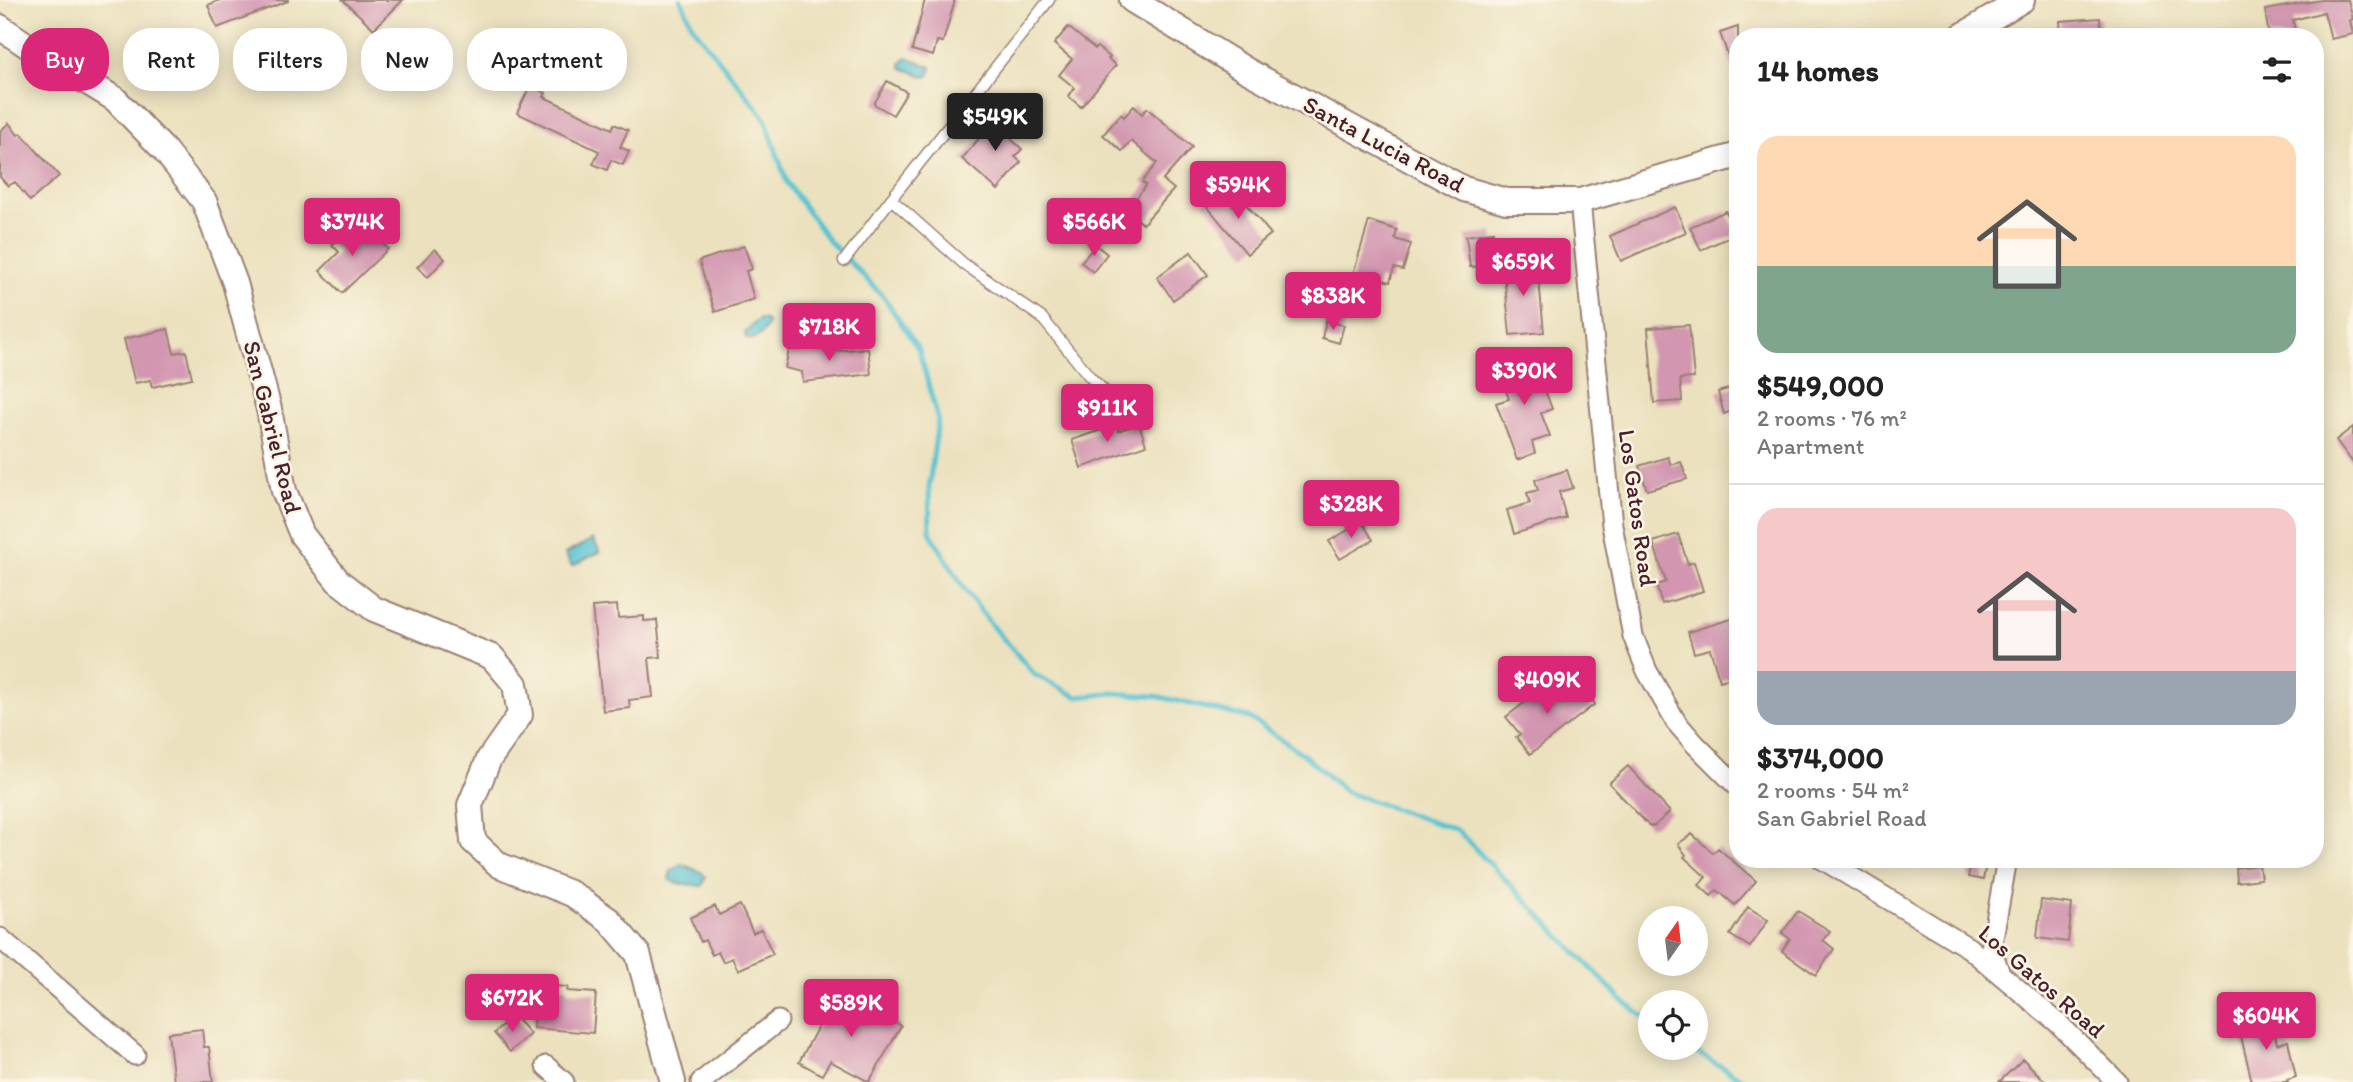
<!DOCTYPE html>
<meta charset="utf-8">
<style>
:root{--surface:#fff;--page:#f2f2f2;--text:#222;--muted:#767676;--line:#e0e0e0;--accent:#db2777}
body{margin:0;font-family:Itim,sans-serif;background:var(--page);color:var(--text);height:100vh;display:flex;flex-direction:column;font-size:26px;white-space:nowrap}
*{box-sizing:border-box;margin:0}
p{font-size:23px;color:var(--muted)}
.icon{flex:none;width:38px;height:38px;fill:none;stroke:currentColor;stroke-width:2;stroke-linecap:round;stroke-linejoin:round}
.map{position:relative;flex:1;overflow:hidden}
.drawer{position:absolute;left:1729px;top:28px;width:595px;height:840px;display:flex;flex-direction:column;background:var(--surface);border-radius:28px;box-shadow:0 4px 18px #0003}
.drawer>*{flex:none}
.top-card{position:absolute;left:21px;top:28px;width:665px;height:63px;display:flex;gap:14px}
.needle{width:46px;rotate:14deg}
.controls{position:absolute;left:1638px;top:906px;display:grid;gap:14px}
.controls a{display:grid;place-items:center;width:70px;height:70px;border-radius:50%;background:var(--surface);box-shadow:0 4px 18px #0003;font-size:35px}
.price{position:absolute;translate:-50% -60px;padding:0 16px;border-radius:7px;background:var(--accent);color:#fff;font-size:23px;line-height:46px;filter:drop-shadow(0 2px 4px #0008)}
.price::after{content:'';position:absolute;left:50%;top:42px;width:21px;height:16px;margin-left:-10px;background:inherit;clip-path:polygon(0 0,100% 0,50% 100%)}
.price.selected{background:#222;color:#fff}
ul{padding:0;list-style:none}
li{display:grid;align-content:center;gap:14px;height:371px;padding:0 28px}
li+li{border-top:2px solid var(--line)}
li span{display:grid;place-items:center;height:217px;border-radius:21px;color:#555}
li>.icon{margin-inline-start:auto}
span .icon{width:126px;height:126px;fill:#fffc;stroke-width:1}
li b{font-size:30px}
h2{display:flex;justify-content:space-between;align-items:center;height:84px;padding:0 28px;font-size:30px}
.pill{padding:0 24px;border-radius:28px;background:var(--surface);box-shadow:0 4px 18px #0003;font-size:24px;line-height:63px}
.pill.selected{background:var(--accent);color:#fff}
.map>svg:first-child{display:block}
.water{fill:#56c2d1;stroke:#50707e;stroke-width:2}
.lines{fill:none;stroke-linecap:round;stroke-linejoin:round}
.stream{stroke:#56c2d1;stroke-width:5}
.building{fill:#d296b0}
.service-casing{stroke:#9a8074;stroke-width:13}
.minor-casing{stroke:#9a8074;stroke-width:23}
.tertiary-casing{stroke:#9a8074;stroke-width:28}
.service{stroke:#fff;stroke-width:10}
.minor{stroke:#fff;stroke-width:19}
.tertiary{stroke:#fff;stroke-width:24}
.labels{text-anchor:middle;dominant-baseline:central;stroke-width:5;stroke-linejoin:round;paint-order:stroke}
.street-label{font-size:24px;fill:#4a1f2b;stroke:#fcf5e5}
</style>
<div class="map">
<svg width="2353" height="1082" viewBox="0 0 2353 1082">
<rect width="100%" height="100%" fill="#fcf5e5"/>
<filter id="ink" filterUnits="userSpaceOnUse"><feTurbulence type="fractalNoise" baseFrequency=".0143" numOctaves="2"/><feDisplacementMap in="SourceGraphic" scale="14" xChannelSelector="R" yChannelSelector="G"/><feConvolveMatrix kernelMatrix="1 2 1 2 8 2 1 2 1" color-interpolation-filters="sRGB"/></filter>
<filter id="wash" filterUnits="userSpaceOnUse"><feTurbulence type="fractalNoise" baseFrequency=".00686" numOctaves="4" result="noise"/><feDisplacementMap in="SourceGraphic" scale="28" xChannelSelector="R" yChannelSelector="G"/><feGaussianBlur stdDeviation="1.57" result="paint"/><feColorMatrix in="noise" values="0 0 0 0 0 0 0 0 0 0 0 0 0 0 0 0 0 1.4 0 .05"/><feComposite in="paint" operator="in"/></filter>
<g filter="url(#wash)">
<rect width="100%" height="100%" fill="#ebe1be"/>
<path class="water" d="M907,57L931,67L930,74L926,77L902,68L901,63Z
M759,319L765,320L768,323C765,332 755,343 746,338L745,332Z
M593,539L600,552L572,566L565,554Z
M681,864L701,872L706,877L702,886L676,883L669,879L671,871Z"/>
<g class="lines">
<path class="stream" d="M681,0L693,27L765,118L787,183L829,241L883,296L919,350L938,420L929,486L930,532L963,587L993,627L1035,675L1078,697L1113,693L1156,696L1250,718L1304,755L1346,792L1458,831L1623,1001L1650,1021
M1689,1048L1748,1082"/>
</g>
<g id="blocks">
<path class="building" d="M220,0H288V1L217,28L208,5Z
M343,0H403L374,29Z
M925,0H955L943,42L937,41L933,56L912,50Z
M2321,0H2348L2353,19L2350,20L2353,34L2331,39L2324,12L2293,20L2296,37H2269L2265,10Z
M2100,18L2102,37H2061L2060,21Z
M1068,27L1095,49L1097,47L1110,57L1108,59L1116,65L1081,107L1068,96L1075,88L1059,75L1072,59L1054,44Z
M1738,27V78H1736L1720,33Z
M887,81L907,92L893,115L874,104Z
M530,86L546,93L544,97L612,129L614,124L628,130L620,147L629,151L623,165L611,160L607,170L593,164L599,151L517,113Z
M1134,106L1142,114L1147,108L1192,147L1163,180L1174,189L1143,224L1127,211L1146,185L1142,182L1157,163L1131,141L1122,151L1103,135L1121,114L1124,117Z
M999,114L1015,128L1008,136L1022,149L1015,157L1021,162L998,190L962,159Z
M9,123L18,135L21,133L59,176L30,201L15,182L8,186L0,177V131Z
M1220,190L1233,205L1241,198L1271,234L1247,254L1204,203Z
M1675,207L1686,232L1621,261L1610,236Z
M1726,211L1736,234L1701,250L1690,227Z
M1369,221L1397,230L1395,239L1411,244L1403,270L1394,268L1390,282L1379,279L1376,289L1351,281Z
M353,225L371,243L377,237L388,249L342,293L320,271L339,252L332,245Z
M1493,232L1497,265L1470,267L1466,236Z
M1096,245L1107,254L1093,272L1081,262Z
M744,246L752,269L746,271L754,299L715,312L699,261Z
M435,249L445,259L428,277L417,267Z
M1191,252L1208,275L1173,300L1157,277Z
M1528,259L1529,271L1538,270L1544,332L1510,335L1503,262Z
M1326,321L1344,325L1339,343L1322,338Z
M1689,325L1694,378L1680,379L1682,401L1654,403L1648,328Z
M168,329L174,353L186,351L192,378L152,387L150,380L135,383L124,339Z
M826,346L827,352L868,348L871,374L803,382L802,372L785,368L789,350Z
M1533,358L1552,409L1541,413L1550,436L1532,442L1535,453L1517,460L1496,403L1509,399L1499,371Z
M1738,386V409L1724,414L1718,392Z
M1139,424L1146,445L1081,468L1072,440L1116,425L1118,431Z
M2353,427V463L2336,440Z
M1668,457L1671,465L1681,462L1687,479L1647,490L1639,466Z
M1567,470L1573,488L1559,492L1566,518L1514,534L1507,510L1530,503L1527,493L1538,490L1535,480Z
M1362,522L1373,540L1340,559L1329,541Z
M1678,534L1688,564L1694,562L1703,591L1662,604L1656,585L1666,582L1653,542Z
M617,605L618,618L644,616V621L657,620L661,657L649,658L653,697L629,700L630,708L603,711L592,607Z
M1738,617V676L1720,681L1710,649L1694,653L1688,632Z
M1547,685L1561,703L1582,687L1595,704L1530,754L1516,737L1520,734L1506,717Z
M1628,766L1670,812L1654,826H1649L1609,783Z
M1692,834L1713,853L1718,848L1756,881L1735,905L1717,890L1711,896L1699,885L1706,877L1684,857L1686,855L1678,844Z
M1972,859H1987L1983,880L1968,877Z
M2259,865L2261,879L2237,882L2236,868Z
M2041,900L2072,904L2068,942L2037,938Z
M740,905L753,933L761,929L773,954L738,970L732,958L723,962L718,952L712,955L705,940L701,942L690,918L715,906L719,915Z
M1748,907L1768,920L1750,947L1730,935Z
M1798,911L1830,931L1823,940L1834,949L1816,975L1782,951L1790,939L1782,933Z
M536,985L568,987L567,991L596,993L593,1033L533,1028Z
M850,993L901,1026L869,1082L830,1061L822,1075L799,1062L828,1008L837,1013Z
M514,1016L530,1034L510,1052L494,1033Z
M2271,1016L2277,1044L2288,1041L2296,1077L2287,1080L2288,1082H2252L2238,1024Z
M202,1029L204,1047H209L213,1082H174L168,1033Z
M2023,1059L2046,1082H1999Z"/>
</g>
</g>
<g filter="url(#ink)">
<use href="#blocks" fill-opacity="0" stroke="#9a8074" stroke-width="2"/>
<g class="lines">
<g class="service-casing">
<path id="service" d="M1049,0L891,199L964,264L1042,318L1090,377L1124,410
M844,261L891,199"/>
</g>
<g class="minor-casing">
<path id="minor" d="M1580,201L1612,525L1633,636L1647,671L1676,722L1695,744L1738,787
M1822,859L1969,948L2058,1023L2117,1082
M0,938L135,1055
M1999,971L1991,949L2007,859
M546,1066L564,1082
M701,1082L778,1021"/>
</g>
<g class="tertiary-casing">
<path id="tertiary" d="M1132,0L1246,70L1464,189L1506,201H1580L1738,155
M0,27L28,46L115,99L165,151L204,201L235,283L269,409L284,491L302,535L338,581L374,609L492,657L515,684L520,715L489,759L470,805L473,841L499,865L572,894L609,920L638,954L673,1082
M1960,37L2022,0"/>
</g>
<use href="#service" class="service"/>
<use href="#minor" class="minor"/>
<use href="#tertiary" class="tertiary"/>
</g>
</g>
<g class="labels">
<g class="street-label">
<text transform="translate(1384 144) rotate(28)">Santa Lucia Road</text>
<text transform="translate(273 427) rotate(76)">San Gabriel Road</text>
<text transform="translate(1638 508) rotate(82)">Los Gatos Road</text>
<text transform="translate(2042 981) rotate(41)">Los Gatos Road</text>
</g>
</g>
</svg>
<div class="controls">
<a><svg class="needle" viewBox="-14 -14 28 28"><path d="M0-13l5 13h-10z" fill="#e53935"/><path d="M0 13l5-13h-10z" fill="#767676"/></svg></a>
<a><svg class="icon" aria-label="locate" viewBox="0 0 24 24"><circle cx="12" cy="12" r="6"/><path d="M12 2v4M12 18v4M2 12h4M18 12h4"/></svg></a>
</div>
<b class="price selected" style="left:995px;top:153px">$549K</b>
<b class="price" style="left:1238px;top:221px">$594K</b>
<b class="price" style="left:352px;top:258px">$374K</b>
<b class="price" style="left:1094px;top:258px">$566K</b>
<b class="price" style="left:1523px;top:298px">$659K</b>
<b class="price" style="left:1333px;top:332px">$838K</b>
<b class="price" style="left:829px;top:363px">$718K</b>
<b class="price" style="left:1524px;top:407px">$390K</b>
<b class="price" style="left:1107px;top:444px">$911K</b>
<b class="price" style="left:1351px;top:540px">$328K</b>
<b class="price" style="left:1547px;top:716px">$409K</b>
<b class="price" style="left:512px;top:1034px">$672K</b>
<b class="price" style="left:851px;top:1039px">$589K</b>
<b class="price" style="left:2266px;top:1052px">$604K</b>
<div class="top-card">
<a class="pill selected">Buy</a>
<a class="pill">Rent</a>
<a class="pill">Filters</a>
<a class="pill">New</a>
<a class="pill">Apartment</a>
</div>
<section class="drawer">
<h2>14 homes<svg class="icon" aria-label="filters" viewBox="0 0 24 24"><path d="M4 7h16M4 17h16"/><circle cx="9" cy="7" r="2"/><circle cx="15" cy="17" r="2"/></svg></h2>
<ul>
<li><span style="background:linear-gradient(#ffd9b3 60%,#7fa58c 0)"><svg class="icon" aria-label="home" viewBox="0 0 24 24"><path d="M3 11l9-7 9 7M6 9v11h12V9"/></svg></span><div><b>$549,000</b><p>2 rooms · 76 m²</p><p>Apartment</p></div></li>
<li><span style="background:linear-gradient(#f6c9c9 75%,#9aa5b1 0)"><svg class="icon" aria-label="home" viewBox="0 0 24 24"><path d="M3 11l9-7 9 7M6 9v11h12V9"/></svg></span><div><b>$374,000</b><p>2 rooms · 54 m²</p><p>San Gabriel Road</p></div></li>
</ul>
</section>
</div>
